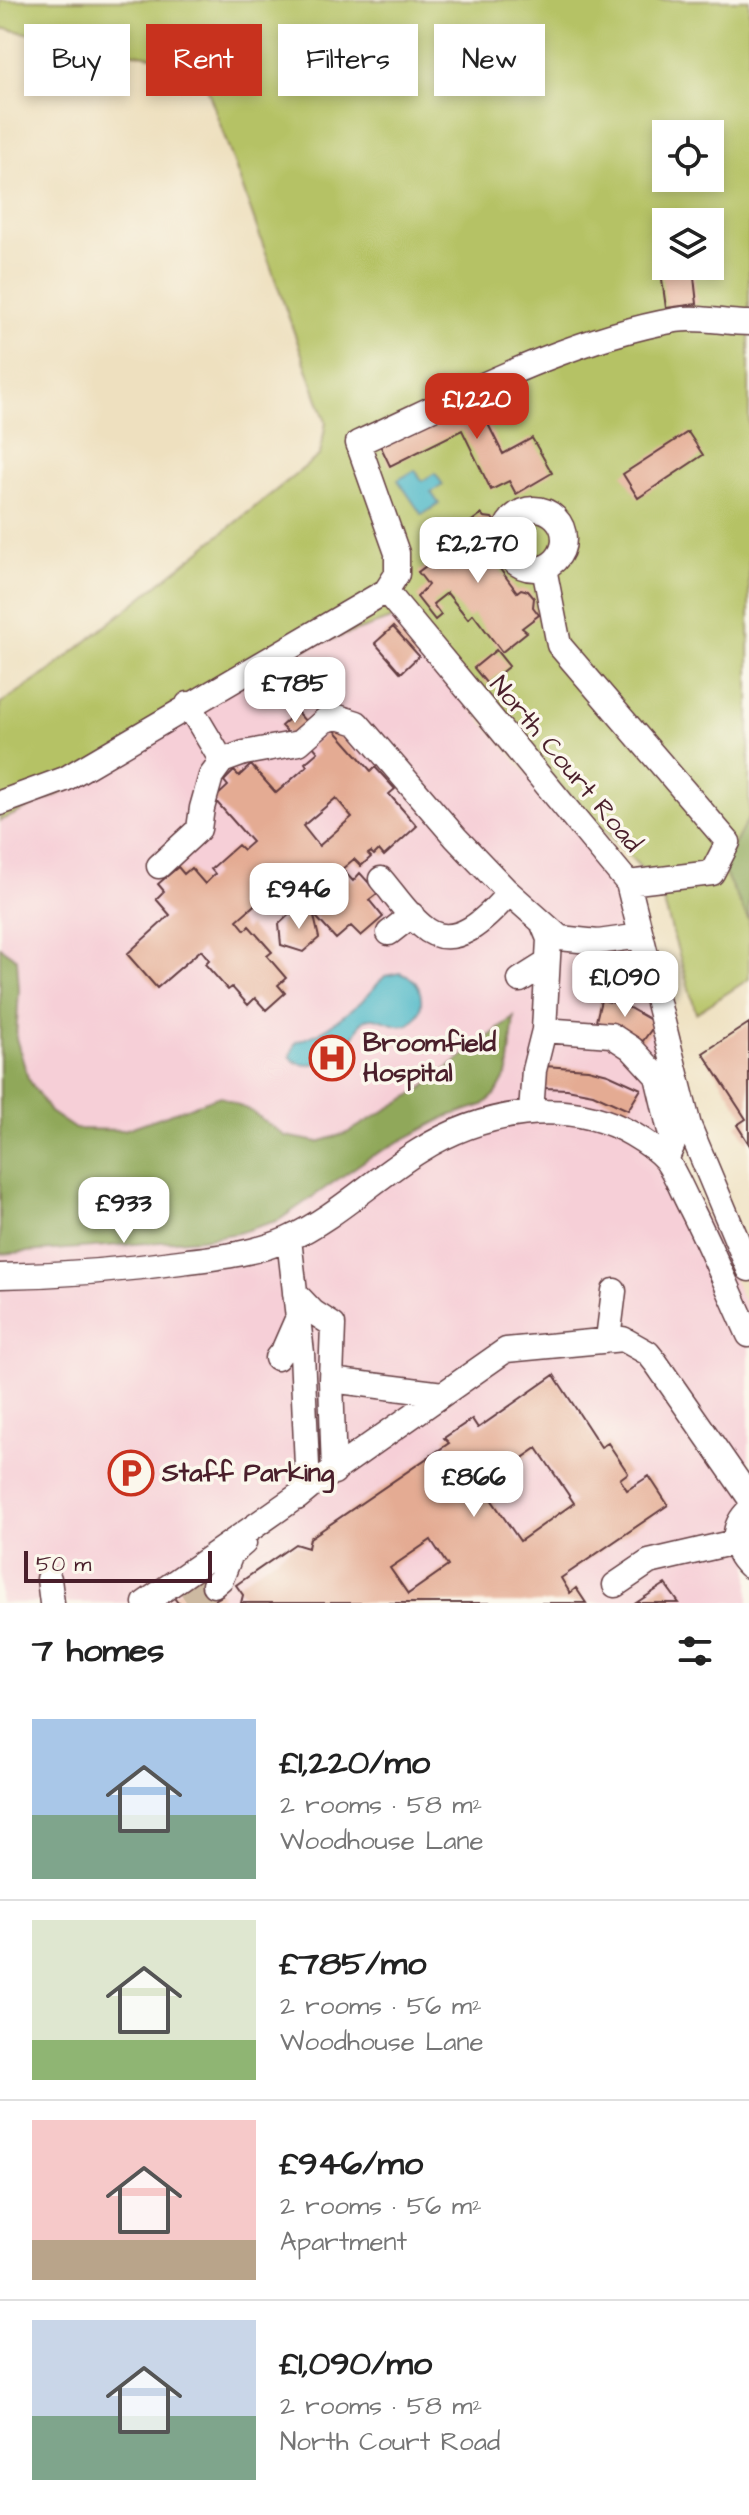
<!DOCTYPE html>
<meta charset="utf-8">
<style>
:root{--surface:#fff;--page:#f6f6f6;--text:#222;--muted:#767676;--line:#e0e0e0;--accent:#c8321e}
body{margin:0;font-family:"Architects Daughter",sans-serif;background:var(--page);color:var(--text);height:100vh;display:flex;flex-direction:column;font-size:30px;white-space:nowrap}
*{box-sizing:border-box;margin:0}
p{font-size:26px;color:var(--muted)}
.icon{flex:none;width:44px;height:44px;fill:none;stroke:currentColor;stroke-width:2;stroke-linecap:round;stroke-linejoin:round}
.map{position:relative;height:1603px;overflow:hidden}
.details{display:flex;flex-direction:column;background:var(--surface);flex:1}
.details>*{flex:none}
.hud{position:absolute;left:24px;top:24px;width:702px;height:72px;display:flex;gap:16px}
.fabs{position:absolute;left:652px;top:120px;display:grid;gap:16px}
.fabs a{display:grid;place-items:center;width:72px;height:72px;border-radius:0px;background:var(--surface);box-shadow:0 4px 12px #0003;font-size:40px}
.scale{position:absolute;left:24px;bottom:20px;width:188px;box-sizing:border-box;padding-left:8px;border:4px solid #4a1f2b;border-top:0;font-size:22px;line-height:28px;white-space:nowrap;color:#4a1f2b;-webkit-text-stroke:6px #fbf7ec;paint-order:stroke}
.price{position:absolute;translate:-50% -68px;padding:0 18px;border-radius:16px;background:#fff;color:#222;font-size:26px;line-height:52px;filter:drop-shadow(0 2px 4px #0008)}
.price::after{content:'';position:absolute;left:50%;top:48px;width:24px;height:18px;margin-left:-12px;background:inherit;clip-path:polygon(0 0,100% 0,50% 100%)}
.price.current{background:var(--accent);color:#fff}
ul{padding:0;list-style:none}
li{display:flex;align-items:center;gap:24px;height:200px;padding:0 32px}
li+li{border-top:2px solid var(--line)}
li span{display:grid;place-items:center;flex:none;width:224px;height:160px;border-radius:0px;color:#555}
li>.icon{margin-inline-start:auto}
span .icon{width:96px;height:96px;fill:#fffc;stroke-width:1}
li b{font-size:34px}
h2{display:flex;justify-content:space-between;align-items:center;height:96px;padding:0 32px;font-size:34px}
.pill{padding:0 28px;border-radius:0px;background:var(--surface);box-shadow:0 4px 12px #0003;font-size:28px;line-height:72px}
.pill.current{background:var(--accent);color:#fff}
.map>svg:first-child{display:block}
.built{fill:#f6cfd7}
.green{fill:#b5c265;stroke:#807048;stroke-width:2;fill-rule:evenodd}
.forest{fill:#90a85a;stroke:#6d6442;stroke-width:2}
.water{fill:#4bb7c7;stroke:#4a6b79;stroke-width:2}
.building{fill:#e4ab93;fill-rule:evenodd}
.lines{fill:none;stroke-linecap:round;stroke-linejoin:round}
.minor-tunnel{stroke:#cdb9a1;stroke-width:24;stroke-dasharray:24 12;stroke-linecap:butt}
.minor-casing{stroke:#633c41;stroke-width:27}
.minor{stroke:#fff;stroke-width:24}
.labels{text-anchor:middle;dominant-baseline:central;stroke-width:7;stroke-linejoin:round;paint-order:stroke}
.street-label{font-size:26px;fill:#4a1f2b;stroke:#fbf7ec}
.poi-label{font-size:26px;font-weight:bold;fill:#4a1f2b;stroke:#fbf7ec;text-anchor:start}
</style>
<div class="map">
<svg width="749" height="1603" viewBox="0 0 749 1603">
<rect width="100%" height="100%" fill="#fbf7ec"/>
<filter id="ink" filterUnits="userSpaceOnUse"><feTurbulence type="fractalNoise" baseFrequency=".0125" numOctaves="2"/><feDisplacementMap in="SourceGraphic" scale="16" xChannelSelector="R" yChannelSelector="G"/><feConvolveMatrix kernelMatrix="1 2 1 2 8 2 1 2 1" color-interpolation-filters="sRGB"/></filter>
<filter id="wash" filterUnits="userSpaceOnUse"><feTurbulence type="fractalNoise" baseFrequency=".006" numOctaves="4" result="noise"/><feDisplacementMap in="SourceGraphic" scale="32" xChannelSelector="R" yChannelSelector="G"/><feGaussianBlur stdDeviation="1.8" result="paint"/><feColorMatrix in="noise" values="0 0 0 0 0 0 0 0 0 0 0 0 0 0 0 0 0 1.4 0 .05"/><feComposite in="paint" operator="in"/></filter>
<g filter="url(#wash)">
<rect width="100%" height="100%" fill="#eee0bf"/>
<path class="built" d="M394,618L622,885L676,1114L683,1166L749,1314V1603H0V818L289,654L345,630Z"/>
<path class="green" d="M0,0H749V979L696,1013L659,886L394,618L289,654L74,787L0,821V704L47,673L320,455L326,422L199,65L0,28ZM666,134H710V178H666ZM666,222H710V266H666Z"/>
<path class="forest" d="M749,817V921L722,868Z
M0,947L17,959L19,990L16,1038L28,1078L50,1112L75,1129L124,1130L220,1096L251,1111L285,1136L318,1142L347,1133L420,1090L514,1017L508,1072L496,1094L483,1105L446,1117L370,1157L279,1220L238,1233L202,1239L0,1254Z"/>
<path class="water" d="M415,470L422,481L435,473L443,485L431,492L439,504L422,515L398,480Z
M400,973C402,974 410,977 411,978C424,988 425,1013 411,1023C396,1033 376,1010 363,1021C359,1025 357,1033 353,1037C340,1053 306,1077 290,1057L296,1042L319,1033L335,1022L361,1002L385,976Z"/>
<g id="blocks">
<path class="building" d="M693,268L697,304L666,308L661,272Z
M513,379L521,396L483,414L503,454L532,438L552,473L516,494L509,481L491,490L462,430L390,466L380,445Z
M688,432L703,455L638,498L623,474Z
M481,514L484,517L492,518L495,522V532L497,536L483,546L517,592L521,589L528,591L534,598L533,607L539,615L522,628L527,632L502,652L473,614L468,619L447,593L433,604L441,615L435,620L417,597L428,585L418,572L457,543L452,536Z
M393,627L419,656L401,673L375,643Z
M496,650L509,666L487,684L474,668Z
M297,712L308,724L293,738L281,726Z
M333,728L371,771L375,767L395,789L389,794L417,826L384,856L379,850L374,855L371,852L368,854L371,857L361,866L354,859L342,869L353,881L360,873L378,893L369,900L383,917L361,936L351,926L336,939L283,880L237,920L245,930L249,926L272,952L267,956L286,978L278,985L285,993L266,1010L255,998L248,1005L232,987L228,990L205,964L209,960L201,950L157,988L127,954L170,915L156,899L164,891L158,884L178,867L184,874L191,868L205,884L215,874L211,869L238,845L243,850L252,842L214,799L228,786L224,781L234,771L239,776L251,765L276,793L307,766L305,763L318,752L312,745ZM336,798L352,817L319,846L303,826Z
M295,909L314,916L319,938L303,952L281,945L279,924Z
M601,1000L624,1005L656,1023L643,1041L626,1031L596,1021Z
M749,1023V1144L737,1125L746,1119L703,1053Z
M544,1066L588,1069L608,1074L641,1089L628,1110L593,1094L567,1089L545,1088Z
M554,1375L601,1447L608,1443L628,1473L620,1479L627,1490L649,1476L668,1505L561,1578L570,1593L576,1588L586,1603H241L243,1595L236,1585L295,1544L308,1548L310,1538L449,1443L444,1438L472,1419L478,1428ZM537,1448L574,1503L520,1541L482,1486ZM431,1540L448,1566L408,1594L390,1568Z
M206,1572L222,1596L215,1600L217,1603H178L172,1595Z
M665,1584L679,1603H636Z"/>
</g>
</g>
<g filter="url(#ink)">
<use href="#blocks" fill-opacity="0" stroke="#633c41" stroke-width="2"/>
<g class="lines">
<path class="minor-tunnel" d="M187,1603L214,1585"/>
<g class="minor-casing">
<path id="minor" d="M504 539a30 30 0 1 1 60 0a30 30 0 1 1-60 0Z
M544,568L559,645L728,842L712,873L628,883
M386,591L628,883L689,1126L749,1269
M188,704L222,761
M0,803L65,779L386,591L397,574V553L358,443C457,398 567,339 676,320C699,316 725,323 749,323
M159,866L199,829L202,808L211,776L222,761L244,753L299,743L325,720L338,717L357,723L456,838L506,890L560,938L598,942L641,936
M381,879C394,894 406,913 422,926C454,955 489,916 509,893
M389,933L412,915
M520,980L547,963
M544,1030L611,1035L631,1048L657,1076L673,1144L666,1160
M531,1112L534,1070L544,1030L549,939L542,922
M289,1239L302,1353L308,1489L297,1498
M0,1276C63,1275 125,1270 188,1261C222,1257 256,1253 288,1239C335,1218 375,1178 419,1151C481,1112 566,1096 632,1134C644,1141 657,1149 666,1160C676,1174 683,1193 691,1208C712,1250 730,1293 749,1335
M295,1293L313,1312L333,1325L331,1380L334,1472
M608,1339L614,1291
M277,1358L284,1349L298,1317
M331,1380L443,1394
M749,1510C731,1527 731,1549 749,1566
M49,1579L52,1603
M214,1585L221,1579L231,1554L244,1543
M615,1585L649,1562L735,1542
M145,1603L506,1350L623,1339L648,1353L656,1363L749,1497"/>
</g>
<use href="#minor" class="minor"/>
</g>
</g>
<defs>
<g id="hospital-ring" transform="scale(2.3)"><circle r="9.5" fill="#fbf7ec" stroke="#c8321e" stroke-width="1.5"/><path d="M-5-5h3v3.5h4V-5h3V5h-3V1.5h-4V5h-3Z" fill="#c8321e"/></g>
<g id="parking-ring" transform="scale(2.3)"><circle r="9.5" fill="#fbf7ec" stroke="#c8321e" stroke-width="1.5"/><path d="M-3.5-5.5H1a3.5 3.5 0 0 1 0 7H-1V5.5H-3.5ZM-1-3.4V-.6H.8a1.4 1.4 0 0 0 0-2.8Z" fill="#c8321e"/></g>
</defs>
<g fill-rule="evenodd">
<use href="#hospital-ring" x="332" y="1058"/>
<use href="#parking-ring" x="131" y="1473"/>
</g>
<g class="labels">
<g class="street-label">
<text transform="translate(566 764) rotate(50)">North Court Road</text>
</g>
<g class="poi-label">
<text x="363" y="1043">Broomfield<tspan x="363" dy="30">Hospital</tspan></text>
<text x="162" y="1473">Staff Parking</text>
</g>
</g>
</svg>
<div class="fabs">
<a><svg class="icon" aria-label="locate" viewBox="0 0 24 24"><circle cx="12" cy="12" r="6"/><path d="M12 2v4M12 18v4M2 12h4M18 12h4"/></svg></a>
<a><svg class="icon" aria-label="layers" viewBox="0 0 24 24"><path d="M12 4l9 5-9 5-9-5zM3 14l9 5 9-5"/></svg></a>
</div>
<div class="scale">50 m</div>
<b class="price current" style="left:477px;top:441px">£1,220</b>
<b class="price" style="left:478px;top:585px">£2,270</b>
<b class="price" style="left:295px;top:725px">£785</b>
<b class="price" style="left:299px;top:931px">£946</b>
<b class="price" style="left:625px;top:1019px">£1,090</b>
<b class="price" style="left:124px;top:1245px">£933</b>
<b class="price" style="left:474px;top:1519px">£866</b>
<div class="hud">
<a class="pill">Buy</a>
<a class="pill current">Rent</a>
<a class="pill">Filters</a>
<a class="pill">New</a>
</div>
</div>
<section class="details">
<h2>7 homes<svg class="icon" aria-label="filters" viewBox="0 0 24 24"><path d="M4 7h16M4 17h16"/><circle cx="9" cy="7" r="2"/><circle cx="15" cy="17" r="2"/></svg></h2>
<ul>
<li><span style="background:linear-gradient(#a9c7e8 60%,#7fa58c 0)"><svg class="icon" aria-label="home" viewBox="0 0 24 24"><path d="M3 11l9-7 9 7M6 9v11h12V9"/></svg></span><div><b>£1,220/mo</b><p>2 rooms · 58 m²</p><p>Woodhouse Lane</p></div></li>
<li><span style="background:linear-gradient(#dfe7d0 75%,#8fb573 0)"><svg class="icon" aria-label="home" viewBox="0 0 24 24"><path d="M3 11l9-7 9 7M6 9v11h12V9"/></svg></span><div><b>£785/mo</b><p>2 rooms · 56 m²</p><p>Woodhouse Lane</p></div></li>
<li><span style="background:linear-gradient(#f6c9c9 75%,#b9a48a 0)"><svg class="icon" aria-label="home" viewBox="0 0 24 24"><path d="M3 11l9-7 9 7M6 9v11h12V9"/></svg></span><div><b>£946/mo</b><p>2 rooms · 56 m²</p><p>Apartment</p></div></li>
<li><span style="background:linear-gradient(#c9d6e8 60%,#7fa58c 0)"><svg class="icon" aria-label="home" viewBox="0 0 24 24"><path d="M3 11l9-7 9 7M6 9v11h12V9"/></svg></span><div><b>£1,090/mo</b><p>2 rooms · 58 m²</p><p>North Court Road</p></div></li>
</ul>
</section>
